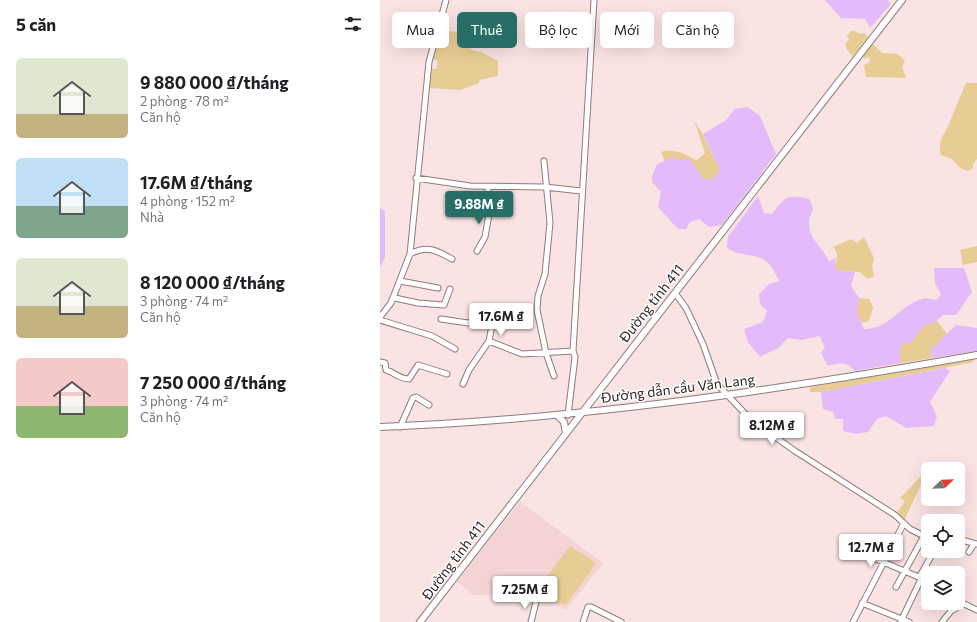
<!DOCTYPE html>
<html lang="vi">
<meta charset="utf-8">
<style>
:root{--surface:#fff;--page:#f2f2f2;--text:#202124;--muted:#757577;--accent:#276e66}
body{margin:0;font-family:Commissioner,sans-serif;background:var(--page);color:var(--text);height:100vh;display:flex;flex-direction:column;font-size:15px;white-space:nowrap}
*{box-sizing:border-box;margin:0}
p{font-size:13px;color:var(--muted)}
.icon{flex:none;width:22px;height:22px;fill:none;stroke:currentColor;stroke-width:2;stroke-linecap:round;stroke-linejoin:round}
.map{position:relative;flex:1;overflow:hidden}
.drawer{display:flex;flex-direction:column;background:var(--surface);width:380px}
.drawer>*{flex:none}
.hud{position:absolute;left:12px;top:12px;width:380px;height:36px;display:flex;gap:8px}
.needle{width:26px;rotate:67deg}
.tools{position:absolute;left:541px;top:462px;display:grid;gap:8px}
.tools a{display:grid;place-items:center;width:44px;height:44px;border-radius:6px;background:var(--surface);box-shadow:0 4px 16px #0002;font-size:20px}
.price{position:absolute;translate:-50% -34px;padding:0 9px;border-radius:4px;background:#fff;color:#222;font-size:13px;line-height:26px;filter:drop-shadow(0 1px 2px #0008)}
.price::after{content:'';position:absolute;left:50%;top:24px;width:12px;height:9px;margin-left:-6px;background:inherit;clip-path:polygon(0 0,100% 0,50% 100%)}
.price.on{background:var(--accent);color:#fff}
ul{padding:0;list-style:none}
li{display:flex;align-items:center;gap:12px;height:100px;padding:0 16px}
li span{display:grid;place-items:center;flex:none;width:112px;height:80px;border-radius:6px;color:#555}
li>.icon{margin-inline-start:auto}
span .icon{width:48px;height:48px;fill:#fffc;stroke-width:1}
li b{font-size:17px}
h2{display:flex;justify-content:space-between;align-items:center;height:48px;padding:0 16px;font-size:17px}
.pill{padding:0 14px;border-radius:6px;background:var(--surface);box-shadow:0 4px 16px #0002;font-size:14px;line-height:36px}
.pill.on{background:var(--accent);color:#fff}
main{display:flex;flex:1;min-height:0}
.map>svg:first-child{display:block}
.built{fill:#f3d3d3}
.green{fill:#e7cc94}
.water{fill:#e3bafa}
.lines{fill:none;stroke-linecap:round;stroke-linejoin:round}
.minor-casing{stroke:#8f7b7a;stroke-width:7}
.major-casing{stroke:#8f7b7a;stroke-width:8}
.minor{stroke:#fff;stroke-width:5}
.major{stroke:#fff;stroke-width:6}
.labels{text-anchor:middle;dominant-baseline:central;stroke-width:3;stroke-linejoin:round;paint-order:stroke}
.street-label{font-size:14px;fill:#2f2626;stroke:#fff}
</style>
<main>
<section class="drawer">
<h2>5 căn<svg class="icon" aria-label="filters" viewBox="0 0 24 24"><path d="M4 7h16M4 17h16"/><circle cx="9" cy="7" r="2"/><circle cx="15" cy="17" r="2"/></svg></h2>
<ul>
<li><span style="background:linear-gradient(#dfe7d0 70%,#c2b280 0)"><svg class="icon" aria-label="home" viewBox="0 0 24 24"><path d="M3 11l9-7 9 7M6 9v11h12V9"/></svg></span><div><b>9 880 000 ₫/tháng</b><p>2 phòng · 78 m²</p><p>Căn hộ</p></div></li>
<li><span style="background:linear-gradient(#bfe0f5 60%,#7fa58c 0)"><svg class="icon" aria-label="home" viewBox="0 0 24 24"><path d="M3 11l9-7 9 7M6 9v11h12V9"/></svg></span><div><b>17.6M ₫/tháng</b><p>4 phòng · 152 m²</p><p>Nhà</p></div></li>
<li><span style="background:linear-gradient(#dfe7d0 60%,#c2b280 0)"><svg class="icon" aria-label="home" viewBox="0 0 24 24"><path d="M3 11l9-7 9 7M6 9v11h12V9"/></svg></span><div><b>8 120 000 ₫/tháng</b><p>3 phòng · 74 m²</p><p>Căn hộ</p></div></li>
<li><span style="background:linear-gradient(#f6c9c9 60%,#8fb573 0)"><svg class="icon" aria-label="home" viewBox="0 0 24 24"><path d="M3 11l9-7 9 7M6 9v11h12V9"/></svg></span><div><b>7 250 000 ₫/tháng</b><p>3 phòng · 74 m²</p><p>Căn hộ</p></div></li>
</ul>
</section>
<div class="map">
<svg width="597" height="622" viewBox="0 0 597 622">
<rect width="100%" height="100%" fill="#fae3e3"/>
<path class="built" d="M140,502L223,563L186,610L152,593L143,601L115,595H93L77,582Z"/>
<path class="green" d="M61,30L92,34L96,38L90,49L103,53L118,61V76L99,80V83L80,90L50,88V68L56,69L58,61L52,59Z
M472,30L480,34L484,33L488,37L473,56L467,50L465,43L469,41L467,36Z
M492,43L502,53L518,54L525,61L522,66L526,78L486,77L484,65L490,62L489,57L485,59L482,56Z
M586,83H597V159L593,164V168L588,171L580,168L572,159L561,155C558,147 561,137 566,131Z
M314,120L323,135L340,170L332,180L324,179L310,161L291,158L285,161L281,152C292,148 308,154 316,161L325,153Z
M484,237L494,258L492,266L494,276L488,279L479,272L458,271L454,263L457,261V253L453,247L471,239L477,243Z
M597,246V262L583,265L580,250Z
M479,298L489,299L493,308L489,321L482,323L477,313Z
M557,321L567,334L551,349L552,358L521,363L519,356L521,344L531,342L543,327Z
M593,359L594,362L441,392H430V387Z
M548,469L524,521L516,514L525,501L520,498Z
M190,546L216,563L186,605L178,603L157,590Z"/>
<path class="water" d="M445,0H507L511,4L490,28L485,19L461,18Z
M368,107L380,116L396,154L342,225L329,227L319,219L310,222L306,229H298L278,207L281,192L272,182V176L277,164L291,158L310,160L324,179L332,180L340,170L323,134L345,121L355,109Z
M378,196L384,213L392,214C405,197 406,194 429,199L433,208C432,213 428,220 429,224C429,239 443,248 449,261L457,258L454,263L458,271L475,272L471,286L479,298L477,313L484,329C511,329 521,303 545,298C548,298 553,300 557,300L561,294L555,284L554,268H584L592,292L576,315H563L557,321L543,327L531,343L522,344L519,356L521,363L474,371C467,360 459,364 448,366L441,353L445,347L439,336L422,340L408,338L398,348L380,357L368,342L364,329L383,322L387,311L380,304L379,294L389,284L400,281C396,276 393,267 388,263C377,252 361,258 347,248L348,237Z
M0,208L5,211V257L0,268Z
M576,325L597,328V351L552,358L551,349Z
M565,368L570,371L550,402L557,416L554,426L526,428L506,416L497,419L488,432L476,434L463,431V419H456L453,412L443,409L441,392Z"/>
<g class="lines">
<g class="minor-casing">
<path id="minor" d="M164,161L170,223L165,274L158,296L157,310L166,353L174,376
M36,178L90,186L165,187L201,191
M108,187V202L122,205
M97,251L105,237L111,203
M30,254C47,245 56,250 72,259
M20,281L58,288
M295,293L306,308L323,344L337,384L371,420L415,451L515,515L530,529L544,536H548
M12,299L15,298L38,303L64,305L70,289
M99,311L102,323
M0,317L11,303L30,254L49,62L66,0
M61,319L88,323L99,320C109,327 122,322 133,320L134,311
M0,320L52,336L75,349
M109,341L114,315
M0,362L5,363L6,370C14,372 19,379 29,379L38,365L67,374
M83,384L89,370L109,341L142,354L193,351
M188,415L195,357L193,351L214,0
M20,427L33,398L36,397L49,405
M578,539L597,544
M589,552L594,544
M496,559L548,581
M540,576L554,551
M516,587L544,536
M578,601L597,610
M482,603L529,622
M521,621L542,577
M151,622L156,602
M203,622L208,607H211L241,622
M473,622L524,523
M562,622L571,611L583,604"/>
</g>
<g class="major-casing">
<path id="major" d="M178,416L184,422L186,433
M0,427C200,419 400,390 597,355
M40,622L522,0"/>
</g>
<use href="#minor" class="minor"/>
<use href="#major" class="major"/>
</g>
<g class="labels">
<g class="street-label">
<text transform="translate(271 303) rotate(-52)">Đường tỉnh 411</text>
<text transform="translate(298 388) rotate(-7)">Đường dẫn cầu Văn Lang</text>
<text transform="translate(73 560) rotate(-53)">Đường tỉnh 411</text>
</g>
</g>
</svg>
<div class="tools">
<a><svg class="needle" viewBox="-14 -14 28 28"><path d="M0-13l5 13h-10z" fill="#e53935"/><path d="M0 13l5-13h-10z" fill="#757577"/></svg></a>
<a><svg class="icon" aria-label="locate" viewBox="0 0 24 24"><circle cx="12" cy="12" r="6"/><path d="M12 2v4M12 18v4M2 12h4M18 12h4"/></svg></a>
<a><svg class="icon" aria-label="layers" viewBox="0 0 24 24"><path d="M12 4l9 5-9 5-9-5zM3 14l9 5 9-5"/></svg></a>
</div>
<b class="price on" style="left:99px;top:225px">9.88M ₫</b>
<b class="price" style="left:121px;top:337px">17.6M ₫</b>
<b class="price" style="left:392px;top:446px">8.12M ₫</b>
<b class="price" style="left:491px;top:568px">12.7M ₫</b>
<b class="price" style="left:145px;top:610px">7.25M ₫</b>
<div class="hud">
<a class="pill">Mua</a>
<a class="pill on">Thuê</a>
<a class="pill">Bộ lọc</a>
<a class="pill">Mới</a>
<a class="pill">Căn hộ</a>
</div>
</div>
</main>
